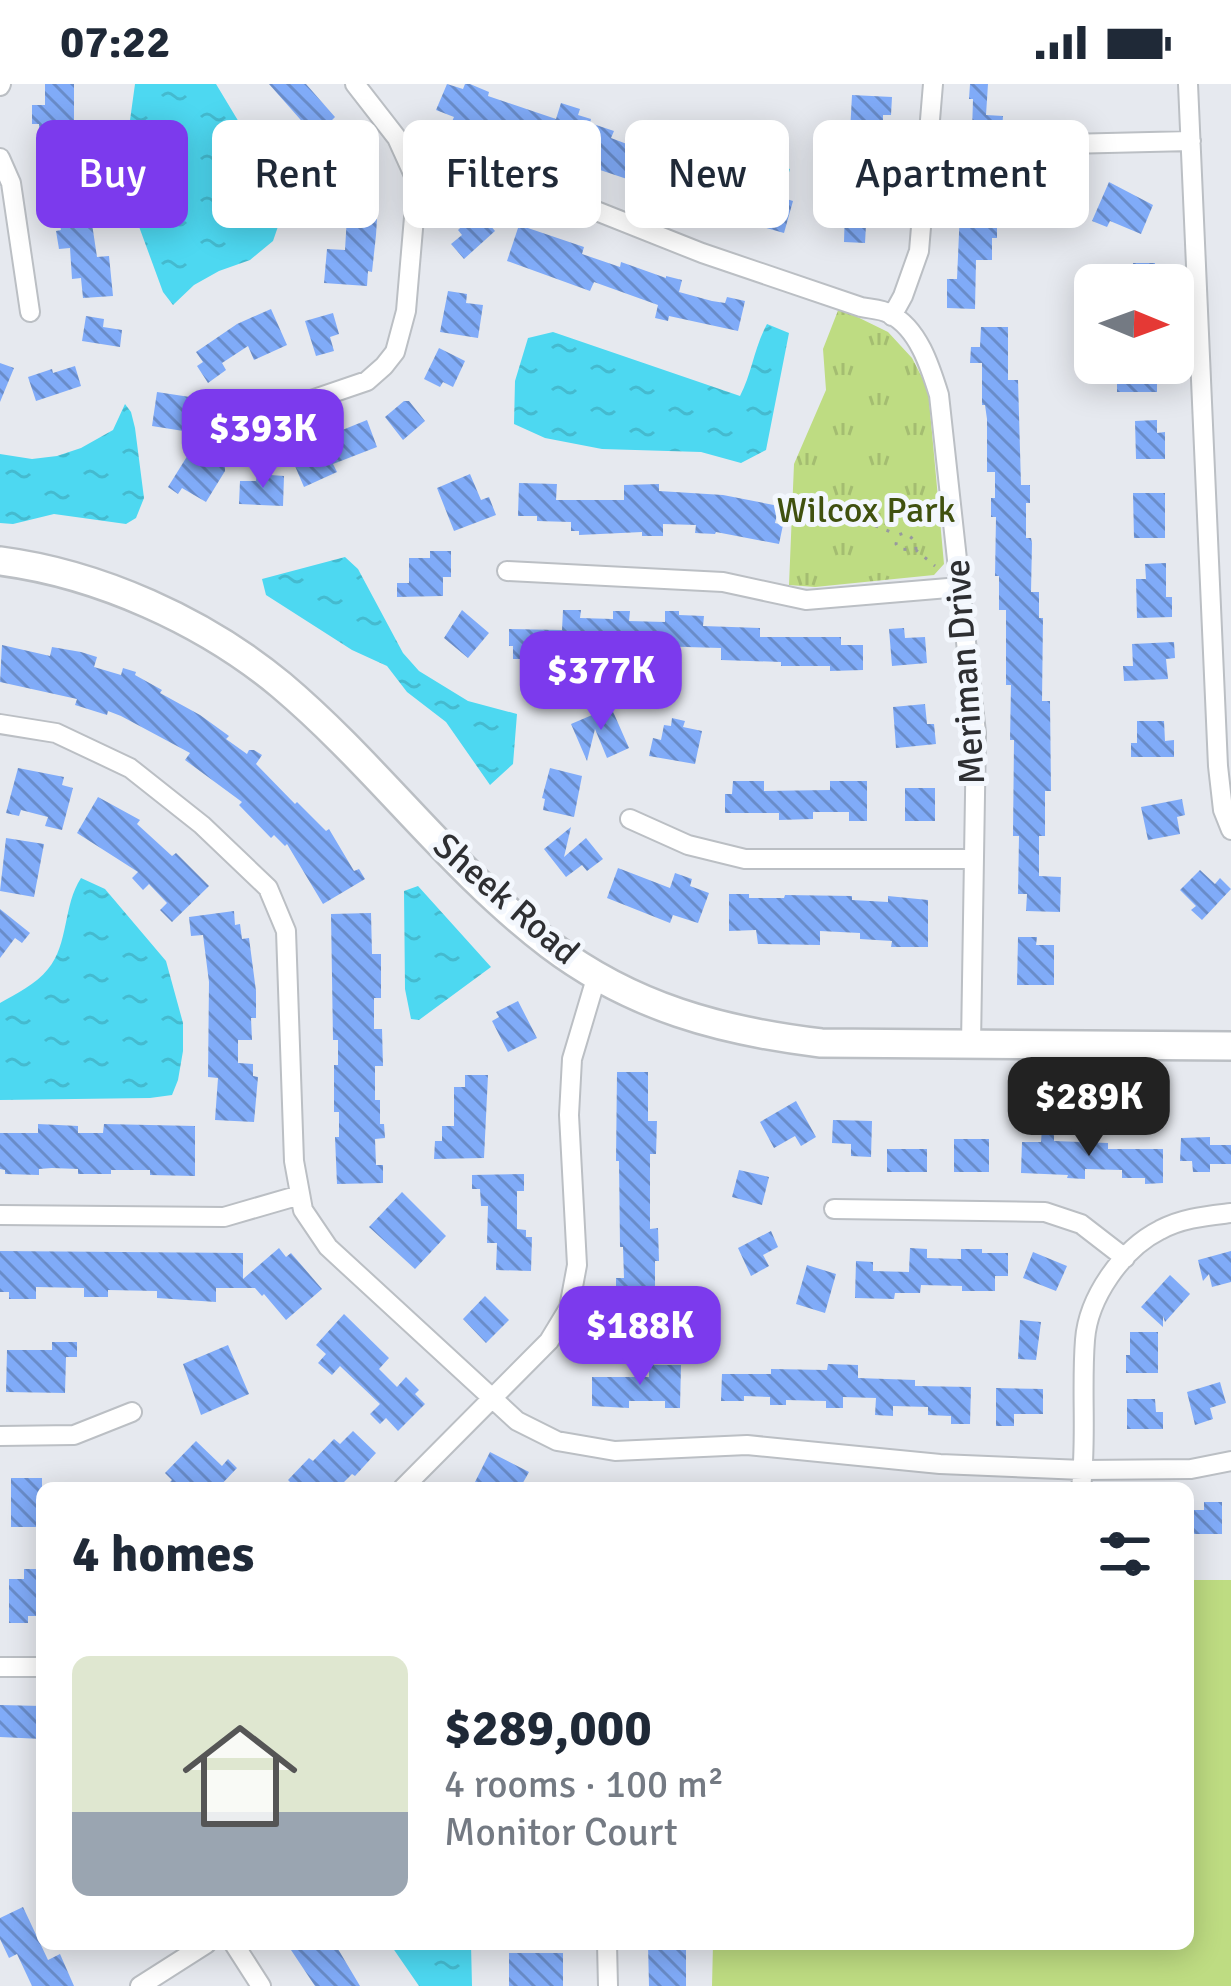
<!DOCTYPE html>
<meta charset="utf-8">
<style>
:root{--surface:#fff;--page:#f6f6f7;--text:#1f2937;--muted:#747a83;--line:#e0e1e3;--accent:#7c3aed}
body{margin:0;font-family:Signika,sans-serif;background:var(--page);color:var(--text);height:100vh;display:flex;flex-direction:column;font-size:45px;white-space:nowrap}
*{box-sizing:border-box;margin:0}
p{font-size:39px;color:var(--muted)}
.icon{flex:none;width:66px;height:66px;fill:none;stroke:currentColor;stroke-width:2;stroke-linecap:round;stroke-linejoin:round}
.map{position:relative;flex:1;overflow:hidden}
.details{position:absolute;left:36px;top:1398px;width:1158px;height:468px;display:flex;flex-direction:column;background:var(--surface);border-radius:18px;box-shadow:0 6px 30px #0003}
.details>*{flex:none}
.top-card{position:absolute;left:36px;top:36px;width:1161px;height:108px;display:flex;gap:24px}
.needle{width:78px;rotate:91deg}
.controls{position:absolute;left:1074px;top:180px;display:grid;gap:24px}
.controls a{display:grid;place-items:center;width:120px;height:120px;border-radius:18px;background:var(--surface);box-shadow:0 6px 30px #0003;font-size:60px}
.price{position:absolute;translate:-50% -102px;padding:0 27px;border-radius:24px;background:var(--accent);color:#fff;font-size:39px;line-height:78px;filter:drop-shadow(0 3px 6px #0008)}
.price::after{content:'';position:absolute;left:50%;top:72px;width:36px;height:27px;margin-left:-18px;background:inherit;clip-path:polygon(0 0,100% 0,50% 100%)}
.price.selected{background:#222;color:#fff}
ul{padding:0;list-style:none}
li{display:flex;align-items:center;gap:36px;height:300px;padding:0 36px}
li+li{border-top:3px solid var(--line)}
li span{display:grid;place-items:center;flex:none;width:336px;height:240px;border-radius:18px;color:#555}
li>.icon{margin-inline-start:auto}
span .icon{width:144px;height:144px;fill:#fffc;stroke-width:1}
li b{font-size:51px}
h2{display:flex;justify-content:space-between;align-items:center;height:144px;padding:0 36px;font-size:51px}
.pill{padding:0 42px;border-radius:18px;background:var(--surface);box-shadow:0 6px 30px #0003;font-size:42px;line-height:108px}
.pill.selected{background:var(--accent);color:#fff}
.status{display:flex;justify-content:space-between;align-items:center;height:84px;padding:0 60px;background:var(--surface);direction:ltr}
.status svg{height:33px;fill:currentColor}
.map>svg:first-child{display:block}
.grass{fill:#bedc82}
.park{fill:url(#park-tufts)}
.water{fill:url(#water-ripples)}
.building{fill:url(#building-back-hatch)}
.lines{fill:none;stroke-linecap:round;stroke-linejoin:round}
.street-casing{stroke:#bbbfc4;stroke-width:22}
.secondary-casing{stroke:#bbbfc4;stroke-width:32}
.path{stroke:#97999e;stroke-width:3;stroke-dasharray:3 9;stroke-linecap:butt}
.street{stroke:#fff;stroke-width:18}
.secondary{stroke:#fff;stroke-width:27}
.labels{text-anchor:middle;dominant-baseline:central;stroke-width:10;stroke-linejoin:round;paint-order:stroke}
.park-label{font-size:36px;fill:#40510f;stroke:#f3f7fd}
.street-label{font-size:36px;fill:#2e2f32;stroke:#f3f7fd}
</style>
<div class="status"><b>07:22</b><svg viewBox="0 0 49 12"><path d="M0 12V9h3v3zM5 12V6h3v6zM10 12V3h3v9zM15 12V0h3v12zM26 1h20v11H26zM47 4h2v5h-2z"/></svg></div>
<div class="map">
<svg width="1231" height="1902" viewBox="0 0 1231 1902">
<defs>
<pattern id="park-tufts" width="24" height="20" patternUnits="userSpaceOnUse" patternTransform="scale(3)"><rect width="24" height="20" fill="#bedc82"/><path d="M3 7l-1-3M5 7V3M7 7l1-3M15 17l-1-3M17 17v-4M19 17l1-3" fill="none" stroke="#a4bd71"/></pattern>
<pattern id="water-ripples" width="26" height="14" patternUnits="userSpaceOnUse" patternTransform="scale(3)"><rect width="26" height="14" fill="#4dd8f1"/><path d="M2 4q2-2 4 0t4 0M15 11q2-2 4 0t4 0" fill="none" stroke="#44bacf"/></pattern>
<pattern id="building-back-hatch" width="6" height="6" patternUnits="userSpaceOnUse" patternTransform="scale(3)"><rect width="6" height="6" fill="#80abf8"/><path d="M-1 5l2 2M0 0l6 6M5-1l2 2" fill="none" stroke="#698cc9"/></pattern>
</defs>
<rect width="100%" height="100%" fill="#e6e9ef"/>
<path class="grass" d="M1188,1496H1231V1902H712L713,1860H1188Z"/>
<path class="park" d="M839,224L888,248L912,274L928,305L944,480L934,491L815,503L789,501L794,380L826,306L823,265Z"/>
<path class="water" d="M135,0H216L275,98L284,125L273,157L250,176L219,187L194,201L173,221L163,208L130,118L127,58Z
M758,75L790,85L785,102L758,94L759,90L754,89Z
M767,240L789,249L766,366L741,379L701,368L602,365L545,354L514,340L515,297L528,254L553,248L740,312C752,289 754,264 767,240Z
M125,320L131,328L135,344L144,414L136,434L126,440L54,430L13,440L0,439V370L32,375L57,372L81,364L113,346Z
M345,473L358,485L403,569L419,587L468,617L517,630L513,680L490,701L446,638L407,608L387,582L352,566L266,511L262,495Z
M81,794L105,805L166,877L183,939V967L178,996L172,1011L150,1014L0,1016V919C16,910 36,900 48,885C69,860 63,821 81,794Z
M418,802L491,883L419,936L411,935L405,905L404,807Z
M390,1860H471L472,1902H419Z"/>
<path class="building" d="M45,0H74V54H39V40H32V21H45Z
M269,0H306L335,33L329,39L349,67L355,62L366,77L335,100L311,68L322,60Z
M447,0L463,5L465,0H470L489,8L488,12L556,35L561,19L580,25L578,31L591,35L590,39L614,47L611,54L669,76L671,69L683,73L682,78L686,80L731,95L726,109L752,117L758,95L780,101L777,112L793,117L784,149L739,136L740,132L676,112L675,115L638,103L639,99L474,44L470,53L449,44L454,33L436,26Z
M970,0H988L986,31L1003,32L999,87H1005V100H997V154H992V176H976L975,225L947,224V195H957L961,104H966L967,48H972L973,15H969Z
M852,11L892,13L891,31H883L882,141H866L865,159L844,158L845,122L867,123L869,98H856L859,50L850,49Z
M82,73L97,173L109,172L113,212L83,214L81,194L72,195L70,164L59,165L56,147L61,146L48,78Z
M1109,98L1153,121L1141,150L1110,137L1107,143L1092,137Z
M348,115L374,116L373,134L377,135L376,151L372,188L368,187L367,202L324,199L327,165L345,166Z
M478,127L495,147L464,175L451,160L462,151L458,146Z
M519,141L584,163L582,170L620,183L621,178L666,194V192L682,196L679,208L712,217L725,219L727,213L745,217L738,247L669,232L668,237L655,234L658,221L594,198L590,207L507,177Z
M1133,179H1155L1156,201H1134Z
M448,207L467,210L466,219L483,221L478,254L440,248Z
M271,225L287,261L254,276L248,262L222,279L226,286L208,299L197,282L203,278L196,268L237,240Z
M333,229L339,250L330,253L334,267L316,272L305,237Z
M86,232L104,235L103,243L122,246L120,263L82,257Z
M981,243H1008V296H1018L1021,401H1030V419H1026V454H1031L1032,459L1031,508H1039V534H1043L1042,617H1050L1051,707H1045V752H1039V792L1061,793L1060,828L1026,827L1027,810H1018L1019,752H1013L1014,656H1010L1011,601H1006V526H999V492H995L996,433H991V414H995V388H987V335L985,321H982V279H970L971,263H980Z
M439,264L465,277L453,303L443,298L440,303L424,295Z
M0,279L14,284L0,318Z
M1135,279H1157V308H1117V290H1135Z
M75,282L81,302L36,317L28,293L52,285L53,289Z
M157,308L203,315L196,349L152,342Z
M404,317H409L425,337L403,356L385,333Z
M367,336L377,363L333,380L337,388L304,403L292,375L338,355L335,349Z
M1157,336V349L1165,348V375H1136L1135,337Z
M191,366L211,378L213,374L225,382V387L206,418L182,404L178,410L168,403Z
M257,390L284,392L283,422L239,420L240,397H256Z
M470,390L481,416L489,413L496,431L454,447L437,404Z
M519,399L557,400L556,416H624V401L659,400V407L723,411L779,422L775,439L783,441L779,460L716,448L715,450L695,449L696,441L663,440V452H642V448L579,451V447H571V438L537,437V432H518Z
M1133,409H1165V454H1134Z
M430,467H451V493H443V512L397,513V499H409V474H430Z
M1166,479V513H1172V533L1137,534L1136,495H1146L1145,480Z
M462,526L489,549L468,574L444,554Z
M563,526H581L580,534L613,535V527H630L629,537L665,538V527H679V531L704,532L703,542L760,544V553H841V561H863V586L830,587V582H781V578L721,576V564L652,562V566L543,564V575H513V562H509V545L562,546Z
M904,544L905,554L925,553L927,579L892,582L889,545Z
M1174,558L1175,574L1166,575L1168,595L1124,597L1123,582H1133L1132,560Z
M2,561L50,572L52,563L81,568L97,573L94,583L121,591L123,584L136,588L135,591L162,606L160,609L200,631L229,652L226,655L247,670L249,666H254L262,671L256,680L295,720L297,718L326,747L329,745L354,787L359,785L365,795L323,820L287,760L285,762L274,751L271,754L239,721L242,718L185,676L190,669L121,632L108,627L107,631L75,621L77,615L0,598Z
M925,620L927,640H934L936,660L896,664L893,623Z
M611,623L629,664L607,674L595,645L587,677L571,640Z
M672,634L685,637L683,643L702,647L695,680L649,672L653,654L661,656L664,641L671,642Z
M1137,637H1164L1165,657L1174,656V673H1131V659H1137Z
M18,684L64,693L62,701L73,704L62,746L45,742L48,733L21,726L19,732L6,729Z
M550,684L582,692L574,733L543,726L545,715L542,714Z
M733,697H764V707L830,706V697H867V737H849V728H813V735L779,736V729H725V710H732Z
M905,704H935V737H905Z
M98,713L140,736L137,740L172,772L176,769L209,802L172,838L160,826L167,819L149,800L143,806L132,794L138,788L77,749Z
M1182,715L1185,731L1177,733L1180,750L1148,756L1141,723Z
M571,743L564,773L586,754L603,775L587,787L582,781L566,793L544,765Z
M6,754L44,760L34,813L0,807Z
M618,784L670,804L675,789L692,795L690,802L709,809L698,839L673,831L670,839L607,814Z
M1200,786L1215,800L1220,794L1231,805L1202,836L1191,826L1196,822L1180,806Z
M729,810H749V814H784L785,811L852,812V816L888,818V812L928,816V863H891L892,857L860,855V849L820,847V861L758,860L756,846L729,847Z
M0,825L30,849L22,859L15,854L0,874Z
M234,827L235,841L240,840L242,855L249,854L256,907V934H251L252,956H238V979L253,980V992L258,993L254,1038L215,1036L218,994L208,993L209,898L203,851L191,852L189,833Z
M371,829L372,870H381V914H374V945H382L383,982H375V1016H380V1040H384L385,1054L375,1055L376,1081H383V1099L337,1100L335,1053H339V1028H334V981H338V956H333L331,830Z
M1018,853H1037L1036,861H1054V901H1017Z
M518,917L537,954L508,968L492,937L499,933L496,928Z
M617,988H648V1037H657L656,1070H650V1145L658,1144L659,1177H655V1206H659V1224H656L655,1234H627V1219H622L621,1211H616V1194H624L623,1163H620L619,1077H616Z
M465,991H488L484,1074L434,1075L435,1057H442V1042H454V1003H465Z
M796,1017L816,1053L801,1062L795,1052L774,1064L760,1038Z
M833,1036L872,1037L871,1073L851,1072V1060L832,1059Z
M38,1040L78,1042V1049H103L104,1040L195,1042V1092L150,1091V1086H111V1090H78V1085L52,1084L39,1085V1091L5,1090V1086L0,1085V1049H38Z
M1042,1044H1054V1057L1108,1059V1065H1163V1099L1145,1100V1094H1122V1086L1085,1085V1095L1067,1094L1068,1091L1021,1089L1022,1058H1041Z
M1210,1053V1061H1231V1080H1210V1088H1193L1192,1077H1180L1181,1054Z
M954,1055H989V1088H954Z
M887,1065H927V1088H887Z
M739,1086L769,1093L762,1121L732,1113Z
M524,1090V1107H517V1145L526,1146V1153H532L531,1187L496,1186L497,1159H487L488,1122H481L480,1105H472V1091Z
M402,1108L446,1152L415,1185L369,1143Z
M771,1147L778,1163L763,1171L769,1182L751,1192L738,1164Z
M279,1164L286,1173L291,1169L322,1205L286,1236L264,1210L262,1212L255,1204H216V1218L157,1214V1207L108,1206V1213H84V1204L36,1203V1215H9V1208H0V1167L243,1169V1195Z
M910,1164L927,1165V1174L961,1175V1165H982V1169H1008V1192H995V1207H962V1202L921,1201L920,1209H895L894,1215L855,1214L856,1177L873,1178V1187L909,1188Z
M1231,1167V1198L1212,1203L1209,1190L1203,1197L1198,1176Z
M1033,1168L1067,1182L1056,1207L1023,1194Z
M807,1181L836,1190L825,1229L796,1220Z
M1170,1191L1190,1210L1165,1238L1163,1232V1243L1141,1223Z
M485,1212L509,1236L486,1259L463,1235Z
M344,1230L389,1274L379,1285L397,1303L406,1293L419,1306L415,1310L425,1320L398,1347L386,1334L380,1340L370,1330L380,1320L340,1282L332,1291L318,1279L326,1270L316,1261Z
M1020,1236L1041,1238L1036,1276L1018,1275Z
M1130,1248H1158V1289H1126V1271H1130Z
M52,1258H77V1273H66L65,1309L6,1308L7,1266H52Z
M228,1261L249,1310L201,1331L183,1280Z
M828,1280L858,1281V1294L915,1296V1302L971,1303L970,1340H951V1332L928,1331V1323L893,1322V1332L875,1331L876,1314L843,1313V1324H826V1317L786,1316V1321H770V1313L744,1312V1317H721L722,1290H771V1285L827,1286Z
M649,1281H681L680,1324H665V1317H629V1324L592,1322V1293H649Z
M1220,1298L1226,1319L1210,1324L1213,1335L1195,1341L1187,1308Z
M996,1304L1043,1305V1330H1014V1342H996Z
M1127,1315H1155L1156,1328H1163V1345H1127Z
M353,1347L376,1369L355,1392L352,1390L338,1404H296L288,1396L309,1374L313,1377L334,1355L340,1360Z
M196,1357L222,1382L228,1375L237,1384L218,1404H164L172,1396L165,1389Z
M490,1368L529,1388L520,1404H486L475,1398Z
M11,1394H42V1433H39V1443H11Z
M1204,1418H1222V1450H1188V1426H1204Z
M24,1485H41V1532H28V1539H9V1495H24Z
M0,1621L42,1622V1655L0,1653Z
M23,1823L48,1876L60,1870L74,1902H32L17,1870L9,1874L0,1855V1834Z
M287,1860H335L360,1902H315Z
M648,1860H686V1902H649Z
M509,1869H563V1902H509Z"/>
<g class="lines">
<g class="street-casing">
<path id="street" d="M1188,0L1218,682L1223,726L1231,746
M0,2L1,0
M1066,60L1191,57
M0,74L11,99L30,228
M417,98L492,95L551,109L702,169L861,223C870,225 882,225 890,230C918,244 930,282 939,311L976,649L971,960
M892,232L903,212L919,167L933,0
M247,338L367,297L384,282L395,268L406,227L417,98L397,54L355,0
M507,487L723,498L806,516L960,503
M0,640L56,649L130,684L202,741L268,804L286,847L294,1077L303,1126L328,1163L517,1337L557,1357L615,1367L747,1361L940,1380L1083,1386L1191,1385L1231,1377
M630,735L688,761L745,775H974
M834,1125L1045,1128L1081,1140L1125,1174
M0,1131L224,1133L300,1111
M0,1352L74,1351L132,1328
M403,1404L549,1257L569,1224L577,1181L569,1031L572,975L597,891
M1081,1404C1087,1355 1081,1306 1085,1256C1088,1214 1122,1165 1160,1146C1182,1134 1206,1132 1231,1129
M0,1583H42
M234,1860L261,1902
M607,1860L608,1902
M140,1902L206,1860"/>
</g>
<g class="secondary-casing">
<path id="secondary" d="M0,477C99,490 204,537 281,601C376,681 450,785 550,861C632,923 721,947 821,959L1231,962"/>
</g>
<path class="path" d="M867,435L868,439L896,450
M916,466C916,457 912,453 904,449L898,451L896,460L899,465L916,466L935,482"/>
<use href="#street" class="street"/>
<use href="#secondary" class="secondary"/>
</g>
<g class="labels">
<g class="park-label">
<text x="866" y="426">Wilcox Park</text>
</g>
<g class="street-label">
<text transform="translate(965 588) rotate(-94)">Meriman Drive</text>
<text transform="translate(506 815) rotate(41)">Sheek Road</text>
</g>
</g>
</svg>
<div class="controls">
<a><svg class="needle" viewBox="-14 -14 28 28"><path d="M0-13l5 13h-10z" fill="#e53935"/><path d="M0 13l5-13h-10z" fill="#747a83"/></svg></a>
</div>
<b class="price" style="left:263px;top:407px">$393K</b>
<b class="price" style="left:601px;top:649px">$377K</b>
<b class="price selected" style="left:1089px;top:1075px">$289K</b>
<b class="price" style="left:640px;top:1304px">$188K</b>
<div class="top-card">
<a class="pill selected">Buy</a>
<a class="pill">Rent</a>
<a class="pill">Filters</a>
<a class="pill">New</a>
<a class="pill">Apartment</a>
</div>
<section class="details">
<h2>4 homes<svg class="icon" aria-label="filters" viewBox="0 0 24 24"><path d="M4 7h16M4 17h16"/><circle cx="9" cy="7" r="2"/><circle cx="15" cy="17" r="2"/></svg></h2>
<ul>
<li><span style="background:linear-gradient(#dfe7d0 65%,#9aa5b1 0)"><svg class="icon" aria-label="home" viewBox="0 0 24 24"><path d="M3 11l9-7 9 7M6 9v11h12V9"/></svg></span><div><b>$289,000</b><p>4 rooms · 100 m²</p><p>Monitor Court</p></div></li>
</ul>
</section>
</div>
